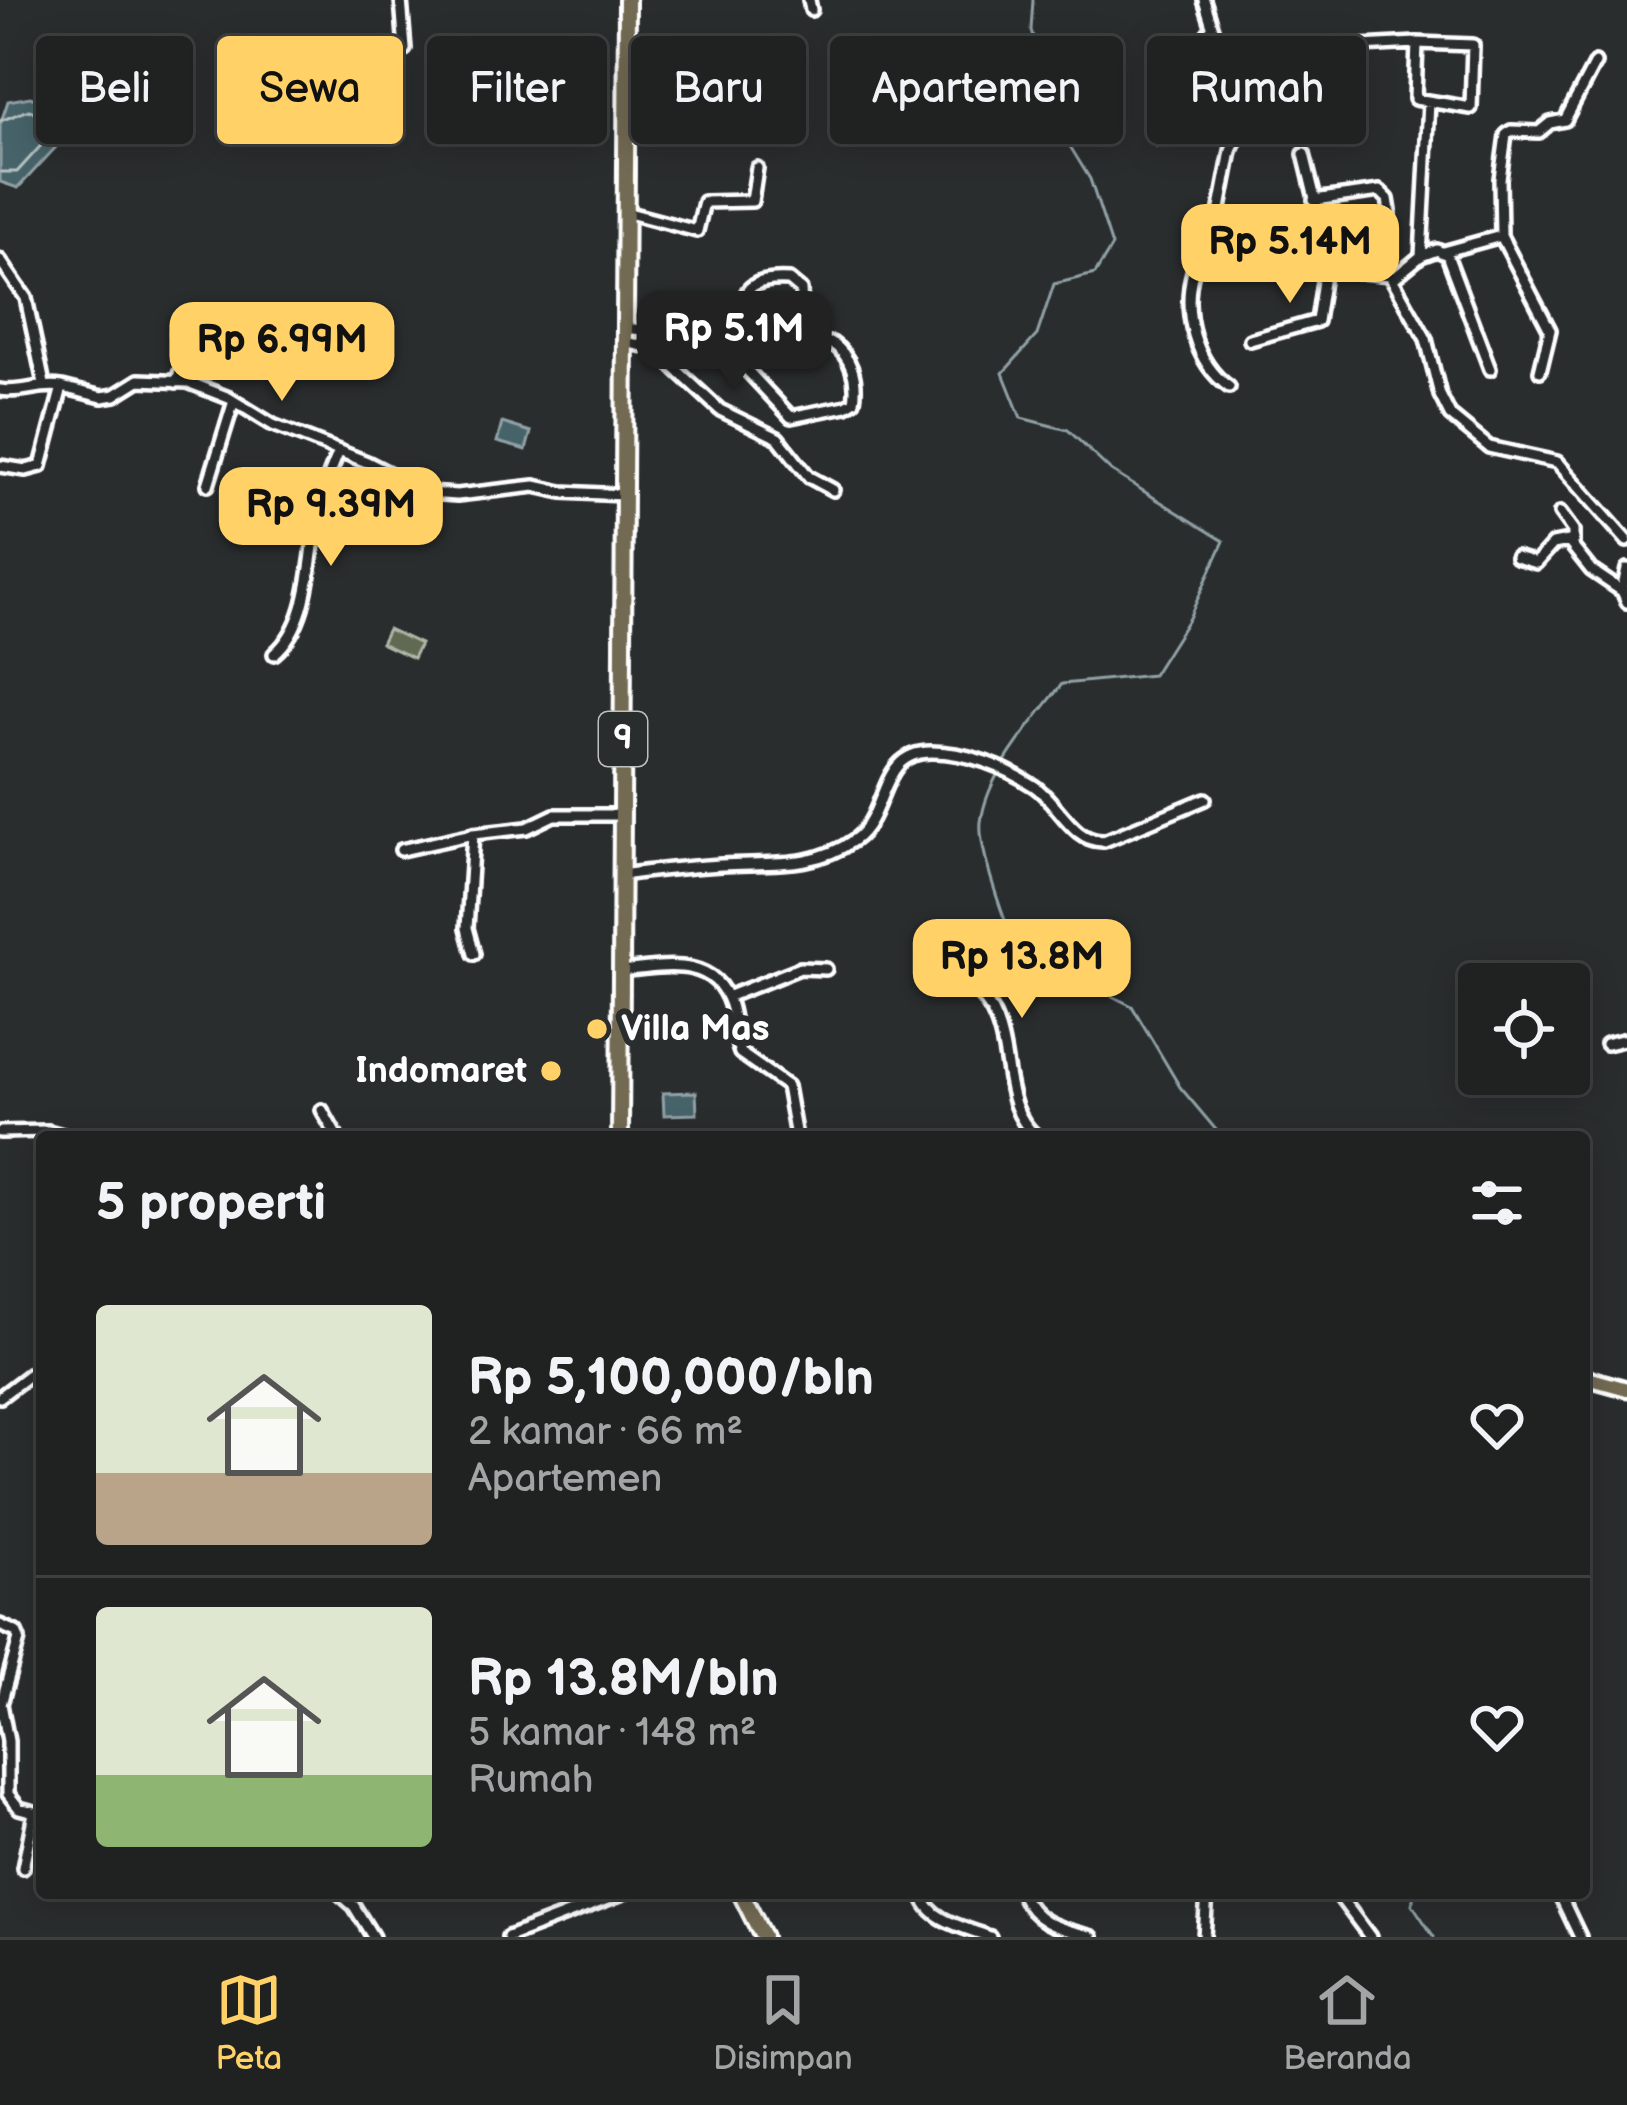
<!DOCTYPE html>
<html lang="id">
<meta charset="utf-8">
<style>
:root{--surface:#202222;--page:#2d2f2f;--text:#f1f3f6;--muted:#a2a4a5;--line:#3d3f40;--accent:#ffd166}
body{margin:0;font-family:"Balsamiq Sans",sans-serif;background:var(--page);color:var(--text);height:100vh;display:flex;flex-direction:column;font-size:45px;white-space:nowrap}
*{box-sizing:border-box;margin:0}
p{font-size:39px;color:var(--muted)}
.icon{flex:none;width:66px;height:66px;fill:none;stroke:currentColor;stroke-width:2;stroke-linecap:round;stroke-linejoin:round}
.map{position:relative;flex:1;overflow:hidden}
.details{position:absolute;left:36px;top:1131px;width:1554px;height:768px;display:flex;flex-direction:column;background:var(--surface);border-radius:12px;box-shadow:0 6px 30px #0003,0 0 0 3px var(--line)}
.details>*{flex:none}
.hud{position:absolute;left:36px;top:36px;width:1557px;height:108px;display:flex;gap:24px}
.tools{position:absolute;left:1458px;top:963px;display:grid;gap:24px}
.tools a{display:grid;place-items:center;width:132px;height:132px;border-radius:12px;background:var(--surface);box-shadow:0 6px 30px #0003,0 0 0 3px var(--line);font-size:60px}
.price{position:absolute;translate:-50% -102px;padding:0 27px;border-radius:24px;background:var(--accent);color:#111;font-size:39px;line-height:78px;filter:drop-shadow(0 3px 6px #0008)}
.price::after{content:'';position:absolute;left:50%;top:72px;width:36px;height:27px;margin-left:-18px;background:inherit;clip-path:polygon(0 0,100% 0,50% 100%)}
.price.on{background:#222;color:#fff}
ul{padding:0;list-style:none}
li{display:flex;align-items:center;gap:36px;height:300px;padding:0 60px}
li+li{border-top:3px solid var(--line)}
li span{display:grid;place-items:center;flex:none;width:336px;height:240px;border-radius:12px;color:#555}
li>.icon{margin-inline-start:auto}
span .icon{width:144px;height:144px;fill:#fffc;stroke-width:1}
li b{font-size:51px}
h2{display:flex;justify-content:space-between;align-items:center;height:144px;padding:0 60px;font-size:51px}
.chip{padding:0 42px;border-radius:12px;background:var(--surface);box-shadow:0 6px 30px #0003,0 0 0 3px var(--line);font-size:42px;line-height:108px}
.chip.on{background:var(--accent);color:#111}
.tabs{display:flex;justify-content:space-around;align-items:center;height:168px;border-top:3px solid var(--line);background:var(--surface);font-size:33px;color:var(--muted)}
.tabs a{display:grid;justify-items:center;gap:6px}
.tabs .on{color:var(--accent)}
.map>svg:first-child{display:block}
.green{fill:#606b52;stroke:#b0b5a8;stroke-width:3}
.water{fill:#46636a;stroke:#90a1a6;stroke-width:3}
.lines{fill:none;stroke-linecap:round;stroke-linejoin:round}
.shore{stroke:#b5c1c3;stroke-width:3}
.stream{stroke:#90a1a6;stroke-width:3}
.minor-casing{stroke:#fff;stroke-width:18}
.major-casing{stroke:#fff;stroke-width:21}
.highway-casing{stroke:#fff;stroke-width:22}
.minor{stroke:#2a2d2e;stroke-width:9}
.major{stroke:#736b52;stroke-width:12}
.highway{stroke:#736b52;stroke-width:14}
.poi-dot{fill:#ffd166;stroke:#2a2d2e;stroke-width:4.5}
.labels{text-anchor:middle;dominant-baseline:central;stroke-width:12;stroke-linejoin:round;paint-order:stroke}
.shield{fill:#2a2d2e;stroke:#bfc0c0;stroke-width:3}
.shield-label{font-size:33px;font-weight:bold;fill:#fff}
.poi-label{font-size:36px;font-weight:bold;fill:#fff;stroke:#2a2d2e;text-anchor:start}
</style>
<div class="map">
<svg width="1627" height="1937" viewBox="0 0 1627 1937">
<rect width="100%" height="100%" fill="#2a2d2e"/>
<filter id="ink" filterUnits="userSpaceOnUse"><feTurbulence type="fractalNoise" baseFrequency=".00833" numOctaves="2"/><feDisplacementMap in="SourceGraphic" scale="24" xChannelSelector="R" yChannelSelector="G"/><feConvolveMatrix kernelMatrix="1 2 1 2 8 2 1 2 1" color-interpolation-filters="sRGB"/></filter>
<g filter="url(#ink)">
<path class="green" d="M388,629L420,644L413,658L381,643Z"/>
<path class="water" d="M30,97L52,106L66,123L57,146L18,188L0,182V125L8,101Z
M502,423L531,432L526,450L497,442Z
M344,471L363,478L353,506L334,499Z
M696,1092L697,1114L664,1115L663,1093Z"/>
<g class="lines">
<path class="shore" d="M0,121L29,110L45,116L51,127L46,140L17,172H0"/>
<path class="stream" d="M1033,0L1031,30L1060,130L1090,179L1112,246L1095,274L1054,284L1037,335L1003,373L1021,418L1068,430L1111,471L1224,541L1189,618L1153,675L1062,684C1033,722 987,773 981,822C978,848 1005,924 1017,949L1132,1006L1180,1087L1222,1137
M1415,1893L1412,1904L1434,1937"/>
<g class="minor-casing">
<path id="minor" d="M401,0L405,49
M809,0L811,10
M1204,0L1225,67L1248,110L1231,151L1218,219C1239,251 1263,239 1297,234L1325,268L1390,275L1426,339L1440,395L1450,415L1489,447L1557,462L1627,541
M1417,43L1473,45L1471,108L1415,99Z
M1264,64L1319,56L1342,47L1417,43
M1159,139L1161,105L1182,82L1197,47L1212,28
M1314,200L1380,191L1388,199L1390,211
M625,212L697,231L704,202L752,201L757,168
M1218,219C1210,235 1197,254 1193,272C1182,312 1195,363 1229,387
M1297,234L1313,231L1320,219L1304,154
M1501,236L1500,179L1506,135L1511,131L1539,132L1550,123L1565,120L1595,63
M1443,252L1501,236L1550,330L1540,371
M1421,256L1429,102
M0,260L26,298L44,384
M1393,279L1421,256L1437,250L1447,255L1490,369
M624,328L691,335L728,350L791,417L846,406L854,401C858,379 851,356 832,343L795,348L745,364
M1250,340L1317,321L1325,268
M625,342L653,348L720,410L778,438L809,477L833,490
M775,354C747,322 719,276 789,280L801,290L802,311L795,348
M176,382L190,347L177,334L183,317
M0,390C21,394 40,383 62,387
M0,466L26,470L41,466L62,387L102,397L115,395L139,380L188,382L229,398L273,425L367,462L428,493L457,495L535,486L562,492L623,495
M208,485L233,404
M1560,513L1573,531V546
M1516,557L1536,563L1553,544L1568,541L1591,570L1622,591L1627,602
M1622,591L1627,569
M274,654C314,620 308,552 320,504C324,486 332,468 339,451
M473,834L467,928L474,954
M401,850L473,834L527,828L554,815H622
M621,875C655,870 688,867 721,865C767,862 814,869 854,840C890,814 877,751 932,752C967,752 1005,767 1034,786C1058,802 1073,843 1104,841L1205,799
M620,971C662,967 714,954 730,1005C735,1021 734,1038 740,1053L787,1086L796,1137
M943,971C1033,1005 985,1094 1037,1137
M727,997L800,968L826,969
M1606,1044L1627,1039
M322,1110L337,1137
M0,1132L48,1131L69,1137
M0,1397L42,1365
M0,1625L16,1632L19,1639L1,1704L8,1741V1794L19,1808L42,1814
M23,1868L34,1813
M339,1893L354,1906L373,1937
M922,1893C927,1921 967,1928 990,1937
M1021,1893C1036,1925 1060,1928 1092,1937
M1337,1893L1370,1937
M1559,1893L1580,1937
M508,1937L623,1893
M1204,1937L1207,1893"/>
</g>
<g class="major-casing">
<path id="major" d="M1584,1377L1627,1389"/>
</g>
<g class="highway-casing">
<path id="highway" d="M620,1137L627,0
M741,1893L763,1937"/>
</g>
<use href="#minor" class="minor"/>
<use href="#major" class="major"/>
<use href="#highway" class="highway"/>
</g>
</g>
<g class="poi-dot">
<circle cx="597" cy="1029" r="12"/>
<circle cx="551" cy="1071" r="12"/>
</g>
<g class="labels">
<rect class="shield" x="599" y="712" width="48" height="54" rx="9"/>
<g class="shield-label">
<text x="623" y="739">9</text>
</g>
<g class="poi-label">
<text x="621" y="1029">Villa Mas</text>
<text x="527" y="1071" text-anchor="end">Indomaret</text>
</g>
</g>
</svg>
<div class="tools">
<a><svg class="icon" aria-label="locate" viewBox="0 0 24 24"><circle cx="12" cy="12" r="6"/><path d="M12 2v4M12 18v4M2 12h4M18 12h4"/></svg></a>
</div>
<b class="price" style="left:1290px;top:306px">Rp 5.14M</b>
<b class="price on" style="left:734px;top:393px">Rp 5.1M</b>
<b class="price" style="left:282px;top:404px">Rp 6.99M</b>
<b class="price" style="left:331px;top:569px">Rp 9.39M</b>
<b class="price" style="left:1022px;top:1021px">Rp 13.8M</b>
<div class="hud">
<a class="chip">Beli</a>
<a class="chip on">Sewa</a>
<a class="chip">Filter</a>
<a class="chip">Baru</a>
<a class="chip">Apartemen</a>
<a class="chip">Rumah</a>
</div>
<section class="details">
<h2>5 properti<svg class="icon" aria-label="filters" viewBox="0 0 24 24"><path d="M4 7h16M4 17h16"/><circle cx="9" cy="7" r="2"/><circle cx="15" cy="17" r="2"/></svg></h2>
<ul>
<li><span style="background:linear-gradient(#dfe7d0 70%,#b9a48a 0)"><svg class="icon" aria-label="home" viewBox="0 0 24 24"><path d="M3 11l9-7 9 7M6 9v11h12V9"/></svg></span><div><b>Rp 5,100,000/bln</b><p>2 kamar · 66 m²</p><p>Apartemen</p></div><svg class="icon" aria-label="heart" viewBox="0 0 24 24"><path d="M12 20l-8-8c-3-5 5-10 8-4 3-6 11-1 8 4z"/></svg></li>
<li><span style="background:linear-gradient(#dfe7d0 70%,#8fb573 0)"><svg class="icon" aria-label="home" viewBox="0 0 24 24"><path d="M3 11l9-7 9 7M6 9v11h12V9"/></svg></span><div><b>Rp 13.8M/bln</b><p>5 kamar · 148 m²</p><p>Rumah</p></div><svg class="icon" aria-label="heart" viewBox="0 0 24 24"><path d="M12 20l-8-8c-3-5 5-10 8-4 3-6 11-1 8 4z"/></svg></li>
</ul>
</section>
</div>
<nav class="tabs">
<a class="on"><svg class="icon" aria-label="map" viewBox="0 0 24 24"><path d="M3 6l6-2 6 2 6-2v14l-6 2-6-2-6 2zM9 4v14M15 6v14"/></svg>Peta</a>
<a><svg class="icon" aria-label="saved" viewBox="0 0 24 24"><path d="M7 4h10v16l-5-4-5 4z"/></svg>Disimpan</a>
<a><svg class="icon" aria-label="home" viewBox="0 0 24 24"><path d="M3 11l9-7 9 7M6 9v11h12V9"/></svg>Beranda</a>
</nav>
